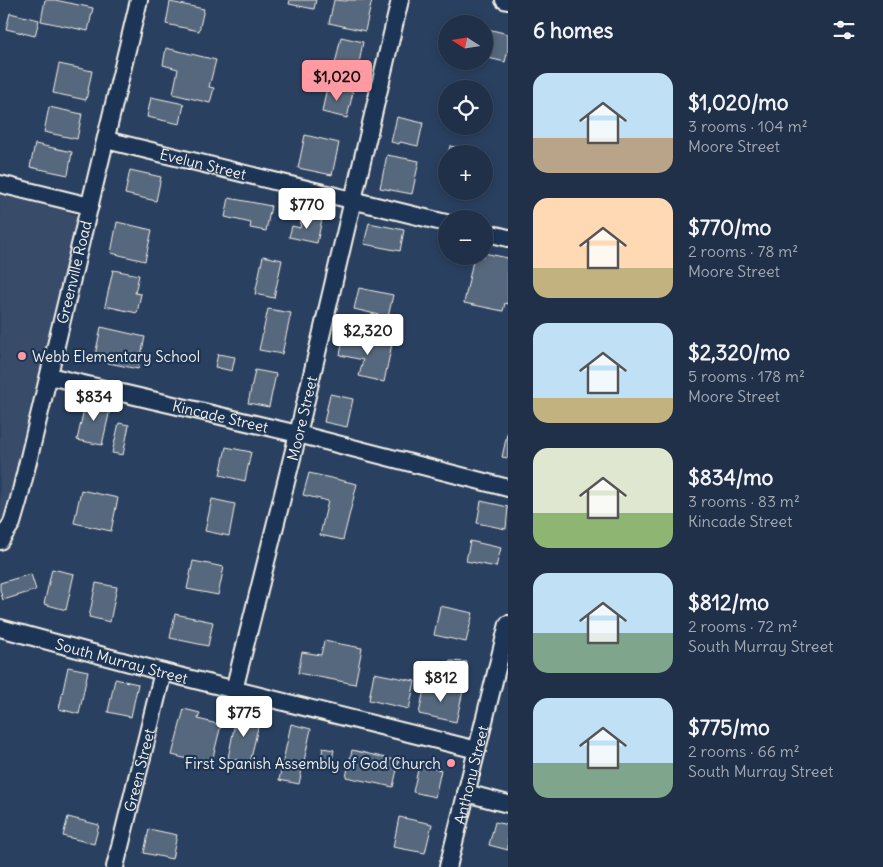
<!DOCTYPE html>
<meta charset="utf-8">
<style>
:root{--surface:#203048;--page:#2d3c52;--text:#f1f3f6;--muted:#a2a9b4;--line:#3d4b60;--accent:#ff9aa2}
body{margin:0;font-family:Delius,sans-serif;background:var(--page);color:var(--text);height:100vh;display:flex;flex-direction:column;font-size:19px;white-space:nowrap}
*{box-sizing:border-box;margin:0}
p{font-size:16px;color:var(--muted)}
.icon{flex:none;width:28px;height:28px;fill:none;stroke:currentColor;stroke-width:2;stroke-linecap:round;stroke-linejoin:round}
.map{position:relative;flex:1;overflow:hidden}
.panel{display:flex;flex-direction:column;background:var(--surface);width:375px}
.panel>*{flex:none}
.needle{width:32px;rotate:282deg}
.controls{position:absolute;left:438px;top:15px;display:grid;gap:10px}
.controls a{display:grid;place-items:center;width:55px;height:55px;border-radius:50%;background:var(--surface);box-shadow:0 2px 8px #0003,0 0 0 1px var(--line);font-size:25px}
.price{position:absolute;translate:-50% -42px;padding:0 11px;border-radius:5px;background:#fff;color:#222;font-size:16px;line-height:32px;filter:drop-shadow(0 1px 2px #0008)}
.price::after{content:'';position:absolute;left:50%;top:30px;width:15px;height:11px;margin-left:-8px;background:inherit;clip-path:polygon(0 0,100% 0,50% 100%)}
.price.selected{background:var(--accent);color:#111}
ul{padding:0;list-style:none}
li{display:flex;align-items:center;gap:15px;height:125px;padding:0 25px}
li span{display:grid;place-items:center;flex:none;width:140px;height:100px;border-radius:15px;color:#555}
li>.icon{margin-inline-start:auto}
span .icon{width:60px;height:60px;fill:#fffc;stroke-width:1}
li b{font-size:21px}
h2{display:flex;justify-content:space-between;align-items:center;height:60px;padding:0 25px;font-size:21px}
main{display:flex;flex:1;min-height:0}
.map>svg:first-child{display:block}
.built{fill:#374c69}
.building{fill:#56677d;stroke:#f4f1e8}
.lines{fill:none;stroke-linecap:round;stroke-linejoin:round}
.street-casing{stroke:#f4f1e8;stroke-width:20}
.street{stroke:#1d3557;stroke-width:16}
.poi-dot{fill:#ff9aa2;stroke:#1d3557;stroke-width:2}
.labels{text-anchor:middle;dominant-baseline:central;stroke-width:4.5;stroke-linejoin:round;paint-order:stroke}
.street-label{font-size:15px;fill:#f4f1e8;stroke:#1d3557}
.poi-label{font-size:15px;fill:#f4f1e8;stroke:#1d3557;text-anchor:start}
</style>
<main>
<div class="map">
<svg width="508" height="867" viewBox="0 0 508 867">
<rect width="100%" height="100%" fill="#2a4060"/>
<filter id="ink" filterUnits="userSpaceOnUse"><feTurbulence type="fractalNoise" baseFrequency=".02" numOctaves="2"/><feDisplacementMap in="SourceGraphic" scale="10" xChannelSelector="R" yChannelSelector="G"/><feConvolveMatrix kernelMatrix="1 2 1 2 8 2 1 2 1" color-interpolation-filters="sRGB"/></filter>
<g filter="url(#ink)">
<path class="built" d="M0,195L62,209L76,216V222L12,491L7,509L0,524Z"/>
<path class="building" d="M45,0H55L93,8L88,31L41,21Z
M290,0H316L314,9L289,4Z
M334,0L347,1V0H372L365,31L329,23Z
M170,2L204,9L199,31L166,24Z
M10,13L39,20L35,36L6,29Z
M484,28L508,34V50L505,62L484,57Z
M341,37L363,42L357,74L334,69Z
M166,48L216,60L209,87L214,88L210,103L173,94L178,69L163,65Z
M59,64L92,71L86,100L53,93Z
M327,87L353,92L347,118L322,112Z
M151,97L184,104L180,124L147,117Z
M49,107L82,114L77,139L44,132Z
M397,117L423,123L418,146L400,142L399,144L391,142Z
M305,135L339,143L332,175L298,168Z
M35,144L72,152L68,175L30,167Z
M450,146L473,150V154H448Z
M387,155L419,161L412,194L380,188Z
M130,170L161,177L156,201L125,194Z
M448,191H466L464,197L448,193Z
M229,198L271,206L266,231L250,228L251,223L225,217Z
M302,215L322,219L317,243L289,237L292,226L300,228Z
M117,222L152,230L145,261L111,253Z
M369,223L404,230L400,251L364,244Z
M484,253L508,258V304L505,303L503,311L464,303L474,256H484Z
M263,256L282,260L274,298L255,294Z
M113,270L139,275L135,293L141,294L137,313L105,306Z
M359,288L393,295L388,317L354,309Z
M268,309L291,313L282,354L259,350Z
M101,327L145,337L138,369L94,360Z
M344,334L392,344L384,382L359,376L363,360L340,355Z
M218,354L235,357L232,371L215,367Z
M255,370L276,374L269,407L248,403Z
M330,394L353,399L347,427L324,422Z
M86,400L111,405L102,445L77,440Z
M119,423L129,425L123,455L112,453Z
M508,430V458L502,457Z
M226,447L251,452L245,481L220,475Z
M309,473L357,484L343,540L320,535L328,501L303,495Z
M81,490L118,498L111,531L74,523Z
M212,499L235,504L229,536L205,531Z
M481,501L508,507L506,529L477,523Z
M470,541L501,548L496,567L466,561Z
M193,561L224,567L218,595L187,589Z
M52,569L74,574L66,610L44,604Z
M31,574L36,590L3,600L0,590V583Z
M96,583L117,587L110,622L89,617Z
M440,606L473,613L466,642L434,635Z
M175,614L213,622L208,646L170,638Z
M324,641L362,648L355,684L298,673L302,652L321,655Z
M449,661L467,662L466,672L448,671Z
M68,667L88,671L79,714L59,709Z
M374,673L415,681L409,709L369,700Z
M115,679L138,684L131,717L108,712Z
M425,684L463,691L456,722L419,714Z
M184,709L200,713L198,719L221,725L211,765L172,755Z
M237,713L260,718L250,763L228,758Z
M291,724L311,729L299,784L279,780Z
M323,748L334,750L331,765L320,763Z
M352,750L399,761L393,787L346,777Z
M419,765L441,770L435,797L413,792Z
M68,817L99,825L94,844L63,836Z
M399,817L432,824L425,853L393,847Z
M495,822L508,825V850L489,845Z
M149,829L177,835L172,859L144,853Z"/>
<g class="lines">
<g class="street-casing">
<g id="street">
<path d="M504,0L508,1"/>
<path id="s1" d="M106,140L446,223"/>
<path d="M0,184L90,206"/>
<path d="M484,232L508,238"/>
<path id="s2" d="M49,376L298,434L508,488"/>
<path id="s3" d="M0,541L12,523L19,499L139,0"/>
<path id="s4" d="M0,628L163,672L477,750"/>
<path id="s5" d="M234,690L298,434L400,0"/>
<path d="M466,793L508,804"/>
<path id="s6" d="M115,867L163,672"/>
<path id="s7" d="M448,867L508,624"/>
</g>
</g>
<use href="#street" class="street"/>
</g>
</g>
<g class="poi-dot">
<circle cx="22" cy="356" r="5"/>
<circle cx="451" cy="763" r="5"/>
</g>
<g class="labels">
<g class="street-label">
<text stroke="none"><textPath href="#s1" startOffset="100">Evelyn Street</textPath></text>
<text stroke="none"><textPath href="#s3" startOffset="280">Greenville Road</textPath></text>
<text stroke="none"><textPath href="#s2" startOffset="176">Kincade Street</textPath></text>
<text stroke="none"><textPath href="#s5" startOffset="280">Moore Street</textPath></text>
<text stroke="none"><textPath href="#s4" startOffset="126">South Murray Street</textPath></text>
<text stroke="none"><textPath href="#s6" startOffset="100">Green Street</textPath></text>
<text stroke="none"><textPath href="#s7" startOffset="95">Anthony Street</textPath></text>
</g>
<g class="poi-label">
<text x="32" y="356">Webb Elementary School</text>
<text x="441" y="763" text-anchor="end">First Spanish Assembly of God Church</text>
</g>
</g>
</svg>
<div class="controls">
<a><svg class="needle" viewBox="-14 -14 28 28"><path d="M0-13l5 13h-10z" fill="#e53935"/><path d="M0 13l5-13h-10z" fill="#a2a9b4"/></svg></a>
<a><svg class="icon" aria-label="locate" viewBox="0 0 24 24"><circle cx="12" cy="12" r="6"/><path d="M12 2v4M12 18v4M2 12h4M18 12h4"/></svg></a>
<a>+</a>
<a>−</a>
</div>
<b class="price selected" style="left:337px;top:102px">$1,020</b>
<b class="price" style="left:307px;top:230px">$770</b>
<b class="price" style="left:368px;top:356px">$2,320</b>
<b class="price" style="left:94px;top:422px">$834</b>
<b class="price" style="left:441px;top:703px">$812</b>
<b class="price" style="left:244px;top:738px">$775</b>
</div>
<section class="panel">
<h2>6 homes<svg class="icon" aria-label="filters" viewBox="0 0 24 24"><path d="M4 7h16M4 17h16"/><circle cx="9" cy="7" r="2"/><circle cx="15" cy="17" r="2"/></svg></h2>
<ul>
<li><span style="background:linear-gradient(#bfe0f5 65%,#b9a48a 0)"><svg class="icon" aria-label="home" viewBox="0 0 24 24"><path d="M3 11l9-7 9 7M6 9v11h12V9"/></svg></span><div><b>$1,020/mo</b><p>3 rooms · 104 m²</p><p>Moore Street</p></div></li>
<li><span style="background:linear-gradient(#ffd9b3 70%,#c2b280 0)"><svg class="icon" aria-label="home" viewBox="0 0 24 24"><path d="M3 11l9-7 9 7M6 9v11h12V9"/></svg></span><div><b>$770/mo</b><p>2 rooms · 78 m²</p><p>Moore Street</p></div></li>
<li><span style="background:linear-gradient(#bfe0f5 75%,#c2b280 0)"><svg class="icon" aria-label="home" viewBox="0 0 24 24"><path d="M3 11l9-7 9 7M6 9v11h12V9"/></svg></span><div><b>$2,320/mo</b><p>5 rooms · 178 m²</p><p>Moore Street</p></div></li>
<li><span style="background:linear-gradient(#dfe7d0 65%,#8fb573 0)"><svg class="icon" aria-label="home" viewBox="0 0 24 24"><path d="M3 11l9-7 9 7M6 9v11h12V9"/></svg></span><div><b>$834/mo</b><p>3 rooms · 83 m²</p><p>Kincade Street</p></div></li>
<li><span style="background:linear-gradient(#bfe0f5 60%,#7fa58c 0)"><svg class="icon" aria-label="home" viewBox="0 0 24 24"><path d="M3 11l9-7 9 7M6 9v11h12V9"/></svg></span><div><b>$812/mo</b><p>2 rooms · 72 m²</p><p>South Murray Street</p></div></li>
<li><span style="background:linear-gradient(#bfe0f5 65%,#7fa58c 0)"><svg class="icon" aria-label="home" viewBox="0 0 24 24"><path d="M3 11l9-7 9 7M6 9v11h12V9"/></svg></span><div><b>$775/mo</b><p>2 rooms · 66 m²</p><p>South Murray Street</p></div></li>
</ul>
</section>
</main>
